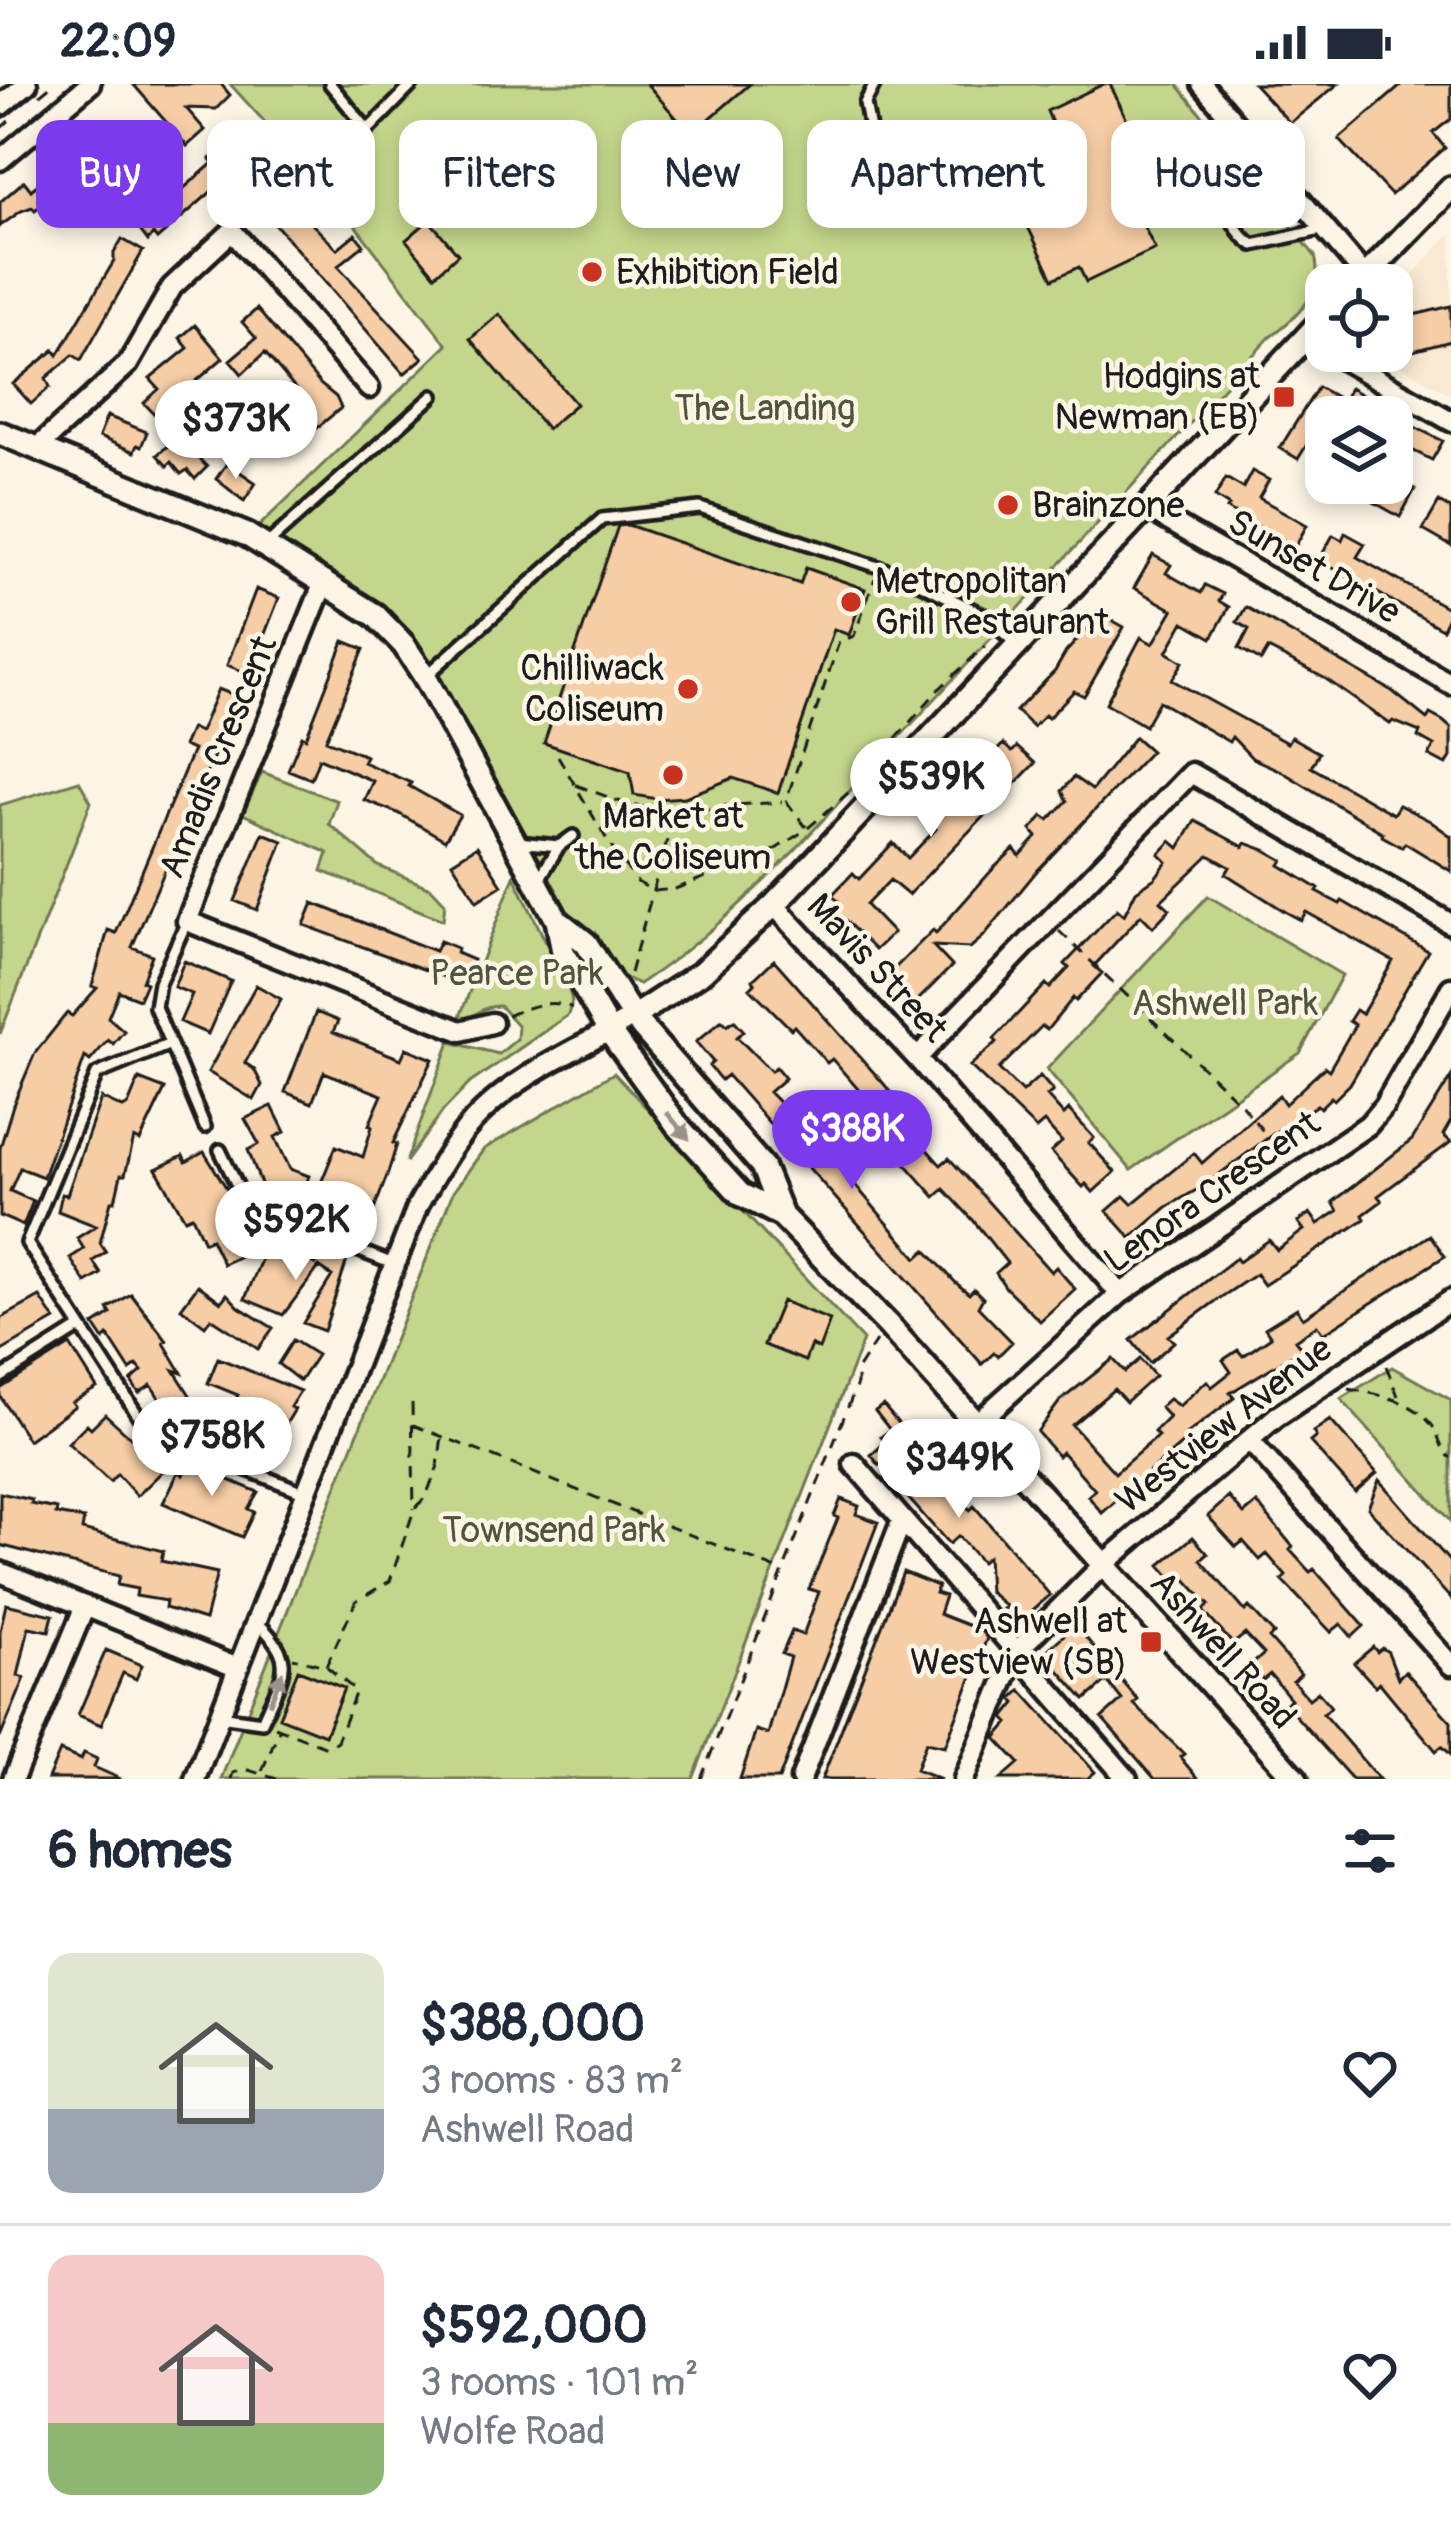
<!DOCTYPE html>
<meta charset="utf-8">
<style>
:root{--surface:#fff;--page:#f2f2f3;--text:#1f2937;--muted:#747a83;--line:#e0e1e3;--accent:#7c3aed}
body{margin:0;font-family:Pangolin,sans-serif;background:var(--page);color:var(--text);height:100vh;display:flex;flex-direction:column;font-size:45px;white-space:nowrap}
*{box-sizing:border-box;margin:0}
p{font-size:39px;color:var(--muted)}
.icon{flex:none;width:66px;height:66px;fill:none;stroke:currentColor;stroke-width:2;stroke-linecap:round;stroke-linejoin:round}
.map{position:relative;height:1695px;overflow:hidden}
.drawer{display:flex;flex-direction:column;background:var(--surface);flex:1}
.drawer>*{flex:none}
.guide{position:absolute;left:36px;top:36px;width:1380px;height:108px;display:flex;gap:24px}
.controls{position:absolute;left:1305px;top:180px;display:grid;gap:24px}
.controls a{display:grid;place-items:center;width:108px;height:108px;border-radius:24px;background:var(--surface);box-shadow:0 6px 18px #0003;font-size:60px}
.price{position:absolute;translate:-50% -102px;padding:0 27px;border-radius:42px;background:#fff;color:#222;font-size:39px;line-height:78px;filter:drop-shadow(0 3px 6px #0008)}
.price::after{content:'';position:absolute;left:50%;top:72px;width:36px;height:27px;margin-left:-18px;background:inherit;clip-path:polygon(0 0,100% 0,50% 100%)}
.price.on{background:var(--accent);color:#fff}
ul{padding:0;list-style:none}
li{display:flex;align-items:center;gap:36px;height:300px;padding:0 48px}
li+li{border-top:3px solid var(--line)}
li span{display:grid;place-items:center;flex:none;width:336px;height:240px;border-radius:24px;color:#555}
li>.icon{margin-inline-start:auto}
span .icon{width:144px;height:144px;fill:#fffc;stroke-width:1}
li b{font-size:51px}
h2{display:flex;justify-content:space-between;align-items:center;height:144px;padding:0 48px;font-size:51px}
.tag{padding:0 42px;border-radius:24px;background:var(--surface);box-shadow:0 6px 18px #0003;font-size:42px;line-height:108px}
.tag.on{background:var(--accent);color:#fff}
.status{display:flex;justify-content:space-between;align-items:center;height:84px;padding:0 60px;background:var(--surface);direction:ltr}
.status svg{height:33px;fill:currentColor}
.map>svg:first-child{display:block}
.built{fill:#fae9d2}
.green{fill:#c4d68b;stroke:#707954;stroke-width:3}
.building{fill:#f6cda5;stroke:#1c1c1c;stroke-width:3}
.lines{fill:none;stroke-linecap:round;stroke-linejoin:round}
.service-casing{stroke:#1c1c1c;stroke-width:18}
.minor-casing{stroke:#1c1c1c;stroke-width:27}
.tertiary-casing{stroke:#1c1c1c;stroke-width:30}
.path{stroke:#1c1c1c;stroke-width:3;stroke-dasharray:12 9;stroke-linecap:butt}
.service{stroke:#fcf5e5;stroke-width:9}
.minor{stroke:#fcf5e5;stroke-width:18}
.tertiary{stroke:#fcf5e5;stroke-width:21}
.oneway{fill:#97938b}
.poi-dot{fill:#c8321e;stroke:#fcf5e5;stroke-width:4.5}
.labels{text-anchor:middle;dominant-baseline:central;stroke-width:9;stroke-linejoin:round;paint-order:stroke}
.poi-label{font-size:36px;fill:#1c1c1c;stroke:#fcf5e5;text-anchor:start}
.park-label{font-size:36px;fill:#4e543d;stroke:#fcf5e5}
.street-label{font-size:36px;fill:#1c1c1c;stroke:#fcf5e5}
</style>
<div class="status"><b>22:09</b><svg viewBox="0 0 49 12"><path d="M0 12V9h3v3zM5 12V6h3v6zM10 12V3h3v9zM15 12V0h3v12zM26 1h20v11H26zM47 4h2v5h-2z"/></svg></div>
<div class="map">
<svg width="1451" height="1695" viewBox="0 0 1451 1695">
<rect width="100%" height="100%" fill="#fcf5e5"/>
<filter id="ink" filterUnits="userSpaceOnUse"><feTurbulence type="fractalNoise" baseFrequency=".00833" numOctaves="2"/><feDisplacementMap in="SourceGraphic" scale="24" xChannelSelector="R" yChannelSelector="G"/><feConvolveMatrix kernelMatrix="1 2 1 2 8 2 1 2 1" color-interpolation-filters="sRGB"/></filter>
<g filter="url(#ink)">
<path class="built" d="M1451,149V311L1374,267H1392V212Z"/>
<path class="green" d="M230,0H1177L1315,172C1325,210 1296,233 1269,254L796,765C746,816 699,861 639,900L610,888L573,839L518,755L425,583L255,446L447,261L335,115Z
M262,688L337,717L329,740L378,782L431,804L445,819L443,836L322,787L328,769L243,730Z
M79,697L91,718L0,950V721Z
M514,792L569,906L572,917L568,931L470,999L443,1027L406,1078L450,958L499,970L517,955L518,942L500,922C483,921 475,934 459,935Z
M1208,812L1342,891L1300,969L1131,1086L1047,985Z
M614,989L863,1256L693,1695H221L453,1108L484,1065Z
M1392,1283L1451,1316V1438L1341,1315Z"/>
<path class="building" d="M133,0H221L230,11L216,25L186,24L205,46L187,62Z
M647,0H750L691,51Z
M1104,0H1110L1151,87L1169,90L1177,98L1182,108L1180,120L1170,130L1144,143L1155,165L1086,198L1079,183L1053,195L995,74L1001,71L998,65L1052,39L1047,27Z
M1254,0H1338L1290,39Z
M1403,0H1451V35L1433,49L1445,64L1391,111L1339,55Z
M91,43L110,66L35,126L32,123L21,127L0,142V118L24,97L31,106L72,72L84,61L77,55Z
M256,44L286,80L270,94L255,77L227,100L219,101L157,155L153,150L148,157L133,137L154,121L160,125L213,79L210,75L244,46L248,51Z
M268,96L337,165L355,150L364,161L338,182L423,274L404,290L251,112Z
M429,136L458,170L435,191L406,156Z
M122,155L143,167L81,276L73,271L46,294L50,303L31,320L13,300L54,266L58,271L114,177V169Z
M1451,222V257L1409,268L1407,261L1400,263L1393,236Z
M257,225L320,300L336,313L341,324L318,343L297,319L303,314L265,269L242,290L230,276L256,254L242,238Z
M499,230L576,320L547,345L470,255Z
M195,241L223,274L186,306L194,314L164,340L144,319L159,305L150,295L188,264L180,254Z
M1318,303L1336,313L1298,375L1280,364Z
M1350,304L1384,324L1379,333H1357L1339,323Z
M107,332L147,348L141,363L137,361L134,368L99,353Z
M1392,332L1443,357L1432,376L1392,356Z
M172,358L190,365L207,383L195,395L187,386L181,390L171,378L167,382L157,371Z
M227,379L256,399L244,417L216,395Z
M1252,387L1269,396L1259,414L1307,441L1295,463L1227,425L1229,422L1215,413L1226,394L1243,404Z
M1392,392L1415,405L1400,433L1372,417L1383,399H1392Z
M1439,418L1451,425V462L1423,446Z
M628,441L800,500L806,484L865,505L849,551L834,545L778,709L733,694L685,713L657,715L634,711L630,688L544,659L618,442Z
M1345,449L1365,460L1357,473L1451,526L1442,545L1319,476L1333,451L1342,456Z
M1153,471L1171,481L1166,489L1201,509L1205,501L1223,510L1219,517L1229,523L1212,554L1184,538L1167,568L1183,578L1172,596L1287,659L1291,653L1319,669L1311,683L1393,730L1399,721L1430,737L1451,752V787L1405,759L1402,763L1382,752L1383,749L1281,687L1252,674L1232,653L1229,658L1159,617L1145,642L1106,619L1141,553L1153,560L1173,526L1134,504Z
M256,505L279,514L249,590L227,581Z
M1246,523L1392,607L1427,635L1430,630L1443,637L1451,644V673L1446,681L1429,672L1434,662L1418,653L1420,648L1393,637L1390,640L1326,595L1268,565L1261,577L1239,564L1249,545L1237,538Z
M1101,530L1124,543L1084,612L1074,607L1048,634L1045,631L1033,643L1016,627L1055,587L1066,568Z
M344,557L364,565L326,656L366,672L363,678L411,699L409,702L460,731L445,756L398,729L364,716L373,697L319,674L311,695L288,686L302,652L306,654Z
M218,605L239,613L132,863L152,871L142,897L146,899L139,915L119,907L108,933L124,947L113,960L108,956L90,977L85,973L43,1093L20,1084L10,1107L33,1117L23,1142L0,1132V1064L13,1021L35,969L67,929L72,932L97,904L92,902L108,846L116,849L193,666L183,662L191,644L200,648Z
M1135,653L1151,667L1036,788L983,853L970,864L933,862L952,882L912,922L886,893L933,846L936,849L993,785L1014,765L1020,772L1037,753L1031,746L1043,732L1049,736L1067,717L1062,707L1074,693L1092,706Z
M1003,660L1012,668L1017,663L1035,679L908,811L890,796L866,821L893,849L875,866L833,824L839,818L832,811L853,789L859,795L893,759L908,774L936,745L921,730L969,682L976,689Z
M1195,737L1244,763L1246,759L1265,766L1283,776L1280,781L1319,805L1317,808L1340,820L1342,817L1428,867L1350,1000L1334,1016L1331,1013L1320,1024L1317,1021L1277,1047L1205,1101L1167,1123L1131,1154L1107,1127L1124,1112L1132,1120L1194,1069L1202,1079L1279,1011L1285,1020L1325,983L1329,986L1355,941L1349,937L1356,926L1362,930L1393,877L1306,828L1301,836L1286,828L1226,790L1230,783L1209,771L1161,817L1170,825L1153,843L1141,831L1094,882L1102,889L1076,917L1073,914L1047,946L1042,942L999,985L1022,1008L1040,992L1053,1007L1047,1012L1064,1031L1069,1026L1094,1054L1089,1059L1115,1088L1093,1108L1086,1100L1083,1103L1051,1068L1062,1058L1044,1038L1036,1045L970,982L997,958L994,955L1046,900L1050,904L1069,884L1065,880L1117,825L1124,831L1136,807L1155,794L1167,778L1159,770L1171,757L1179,764Z
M263,749L283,757L257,826L235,817Z
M477,762L502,801L477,817L452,778Z
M313,819L435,867L440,857L457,864L456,869L473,876L463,900L304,841Z
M774,876L923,1044L915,1052L938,1078L941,1081L949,1074L1051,1188L1056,1183L1075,1205L1040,1237L1006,1204L996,1189L1007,1179L973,1136L944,1105L935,1113L854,1021L864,1012L832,975L827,979L794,942L791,945L750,904L755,899L753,896Z
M184,877L231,897L208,950L180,938L192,910L174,903Z
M256,901L281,915L245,979L254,985L262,1001L254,1016L208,988Z
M316,928L338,937L333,948L401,975L406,964L433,975L393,1059L397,1060L388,1089L368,1142L339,1134L346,1109L321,1099L336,1062L363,1073L372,1043L369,1041L382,1011L324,988L312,1019L285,1008Z
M722,936L727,941L734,936L744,947L737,953L771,987L776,983L785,994L769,1008L805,1045L815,1036L827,1050L831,1046L841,1057L828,1069L917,1174L926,1166L955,1198L969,1210L974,1205L983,1214L978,1223L1012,1258L998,1272L994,1269L982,1280L727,991L721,996L709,982L713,978L696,958Z
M1451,993V1037L1443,1051L1451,1058L1378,1112L1382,1117L1363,1131L1365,1135L1264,1201L1256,1190L1220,1214L1168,1252L1174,1258L1150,1279L1131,1256L1236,1174L1239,1178L1269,1156L1277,1166L1304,1146L1298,1138L1310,1129L1318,1140L1338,1127L1333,1118L1412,1056Z
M139,995L165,1005L140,1057L134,1054L125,1091H121L115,1117H111L100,1159L106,1168L93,1177L101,1190L86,1199L70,1174L84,1165L77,1154L96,1142L58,1127L62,1110L67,1111L101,1014L123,1024L128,1021Z
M272,1022L285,1048L275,1053L290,1085L309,1092L299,1118L263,1105L248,1066L259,1060L245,1035Z
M204,1068L244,1132L236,1136L251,1167L223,1180L211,1155L204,1158L192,1132L185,1135L156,1085L183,1072L186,1078Z
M1430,1151L1445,1172L1323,1250L1317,1241L1295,1256L1302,1265L1230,1309L1234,1314L1187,1350L1190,1353L1102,1429L1088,1412L1095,1406L1062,1368L1058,1372L1037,1348L1060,1317L1113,1275L1125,1288L1140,1275L1155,1292L1126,1318L1114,1305L1072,1341L1115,1389L1158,1352L1154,1348L1169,1333L1160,1323L1169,1315L1179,1322L1207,1297L1212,1303L1231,1288L1223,1276L1238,1266L1243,1272L1271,1253L1265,1244L1297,1224L1303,1234Z
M267,1161L316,1180L323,1163L348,1173L324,1247L303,1239L332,1192L319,1183L283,1231L245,1215Z
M198,1201L221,1218L227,1210L239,1223L273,1244L258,1265L211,1234L205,1242L181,1224Z
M131,1210L167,1257L164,1259L182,1289L174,1286L193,1316L169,1330L151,1301L139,1309L131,1297L142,1287L137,1281L130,1286L108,1252L104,1256L94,1241L111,1230L108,1225Z
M40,1213L55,1236L0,1268V1235Z
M782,1217L830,1236L819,1265L811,1261L805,1277L764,1261Z
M293,1256L317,1271L300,1297L278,1280Z
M70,1261L97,1304L72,1318L75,1322L28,1356L0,1312V1305Z
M218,1274L300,1307L290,1323L295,1325L280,1350L285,1353L269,1377L246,1362L261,1338L256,1335L258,1332L233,1322L238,1311L208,1299Z
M883,1321L926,1373L923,1376L970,1426L974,1422L1050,1511L1017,1540L1003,1525L1006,1522L989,1508L987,1473L981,1478L958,1452L949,1460L895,1399L898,1396L884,1376L879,1381L871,1371L886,1358L881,1353L890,1346L875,1327Z
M105,1330L148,1369L156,1362L171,1379L137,1412L117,1390L110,1398L68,1359L87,1340L91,1344Z
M1330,1336L1377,1389L1355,1408L1310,1358L1316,1353L1313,1348Z
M189,1379L258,1408L248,1425L254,1428L242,1453L163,1419L179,1387L183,1391Z
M1379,1396L1451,1479V1515L1368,1424Z
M0,1409L32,1416L31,1420L57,1425L56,1430L84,1435L82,1446L163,1467L161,1477L217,1489L205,1536L165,1524L166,1517L136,1512L137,1505L117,1501L119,1492L0,1461Z
M1229,1413L1244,1430L1257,1419L1293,1463L1290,1466L1310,1488L1314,1485L1364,1542L1352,1553L1341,1540L1331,1548L1282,1496L1286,1492L1267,1470L1260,1476L1243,1457L1236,1463L1208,1432Z
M841,1415L859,1422L856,1430L878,1438L779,1695H740L756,1646L768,1650L790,1573L782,1570L792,1547L803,1551L819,1508L809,1505L838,1434L834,1432Z
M1193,1453L1208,1470L1201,1476L1245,1527L1249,1523L1274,1550L1269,1554L1301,1590L1293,1597L1309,1615L1318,1608L1331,1623L1323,1630L1379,1695H1352L1285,1620L1291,1615L1270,1590L1263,1596L1250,1582L1264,1570L1245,1550L1233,1560L1203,1527L1209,1521L1183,1492L1175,1498L1160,1481Z
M903,1488L938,1502L935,1509L945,1512L939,1530L980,1546L987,1554L945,1662L926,1658L916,1685L941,1695H822Z
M6,1520L53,1531L49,1547L29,1543L18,1592L25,1594L0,1654V1547Z
M1075,1541L1138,1616L1134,1620L1184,1670L1180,1673L1198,1695H1155L1102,1634L1122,1616L1107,1597L1085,1616L1044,1569Z
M1373,1563L1377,1568L1382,1564L1388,1568L1398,1594L1405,1587L1451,1638V1671L1442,1662L1436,1667L1379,1598L1375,1602L1354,1579Z
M106,1566L142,1581L136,1595L123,1589L101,1641L78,1631Z
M298,1586L344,1604L325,1651L279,1633Z
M1021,1606L1095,1688L1087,1695H1001L1019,1679L996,1654L1009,1639L1004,1634L1016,1619L1012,1615Z
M60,1667L81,1676L84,1669L97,1675L94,1683L121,1695H48Z"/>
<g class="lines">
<g class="service-casing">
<path id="service" d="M330,0L368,46L413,0
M1237,41C1229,82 1212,133 1253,161L1325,145
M870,46L865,19L875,0
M266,461L433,312
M425,593L602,435L700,424L903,491L984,531L1016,560
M517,758L559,762
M537,799L559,762L573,752
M187,837L159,899L155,923L205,1043
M168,961L97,990L27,1159L148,1347L306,1409
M220,1066L248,1124L396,1181
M0,1294L81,1243
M219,1632L262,1638C281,1591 300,1579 258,1539"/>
</g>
<g class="minor-casing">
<path id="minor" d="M1202,0L1365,192
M0,22L27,0
M0,76L90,0
M1328,267L1451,337
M37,364L128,280L172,203L232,147L369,304
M1145,423L1451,600
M324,498L187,837L461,947L492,939
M774,821L917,974L1120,1210
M917,974L1191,689L1451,840
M976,1340L1120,1210L1368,1041L1384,1022L1451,904
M1249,1356L1451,1581
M854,1380L1127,1695
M0,1488L238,1584
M13,1695L85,1522
M195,1695L418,1121C437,1088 454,1055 482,1028C523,987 584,963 633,933
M801,1695L902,1436
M964,1695L1017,1567L1102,1482L1276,1333L1451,1216"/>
</g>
<g class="tertiary-casing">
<path id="tertiary" d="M1357,201L1451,104
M0,349L247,451L375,531L404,561L425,593L557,836L563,868L609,947L677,1041L740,1110L782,1132L888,1241L1296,1695
M557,836L586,859L633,933L762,1082L782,1132
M633,933L702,888L774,821L1326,232"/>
</g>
<path class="path" d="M40,11L53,0
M0,45L10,36
M558,672L610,761L637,798L654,807L675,805L771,768L807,745L849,708L938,606L985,562
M576,701L621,718L675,731L721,722L782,718
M806,743L786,717L839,558L854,552L875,494
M1059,847L1240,1019L1285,1074
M630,889L674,731
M507,932C527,923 552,914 572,924
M1386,1282L1398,1312
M1349,1305C1379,1311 1409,1314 1431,1340C1440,1351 1439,1364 1451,1374
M412,1319L414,1425
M413,1341L779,1486
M326,1582L356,1517L390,1497L414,1426L426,1412L438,1382L442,1352
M275,1643L327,1663L337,1657L356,1607L326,1582L293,1574
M262,1687L279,1646
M231,1695L233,1689L245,1685L277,1695
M701,1695L857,1300V1286L876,1257"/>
<use href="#service" class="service"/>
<use href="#minor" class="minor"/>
<use href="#tertiary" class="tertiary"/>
</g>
<defs><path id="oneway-solid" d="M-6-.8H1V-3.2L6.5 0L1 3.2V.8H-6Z" transform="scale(3)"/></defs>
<g class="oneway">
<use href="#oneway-solid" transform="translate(678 1042) rotate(50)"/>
<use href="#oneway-solid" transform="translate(276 1604) rotate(-68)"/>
</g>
</g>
<g class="poi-dot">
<circle cx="592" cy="188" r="12"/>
<rect x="1272" y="301" width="24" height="24" rx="6"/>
<circle cx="1008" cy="421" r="12"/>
<circle cx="851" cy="518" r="12"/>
<circle cx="688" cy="605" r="12"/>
<circle cx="673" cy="691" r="12"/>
<rect x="1139" y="1546" width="24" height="24" rx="6"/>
</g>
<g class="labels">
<g class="poi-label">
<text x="616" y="188">Exhibition Field</text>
<text x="1260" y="292" text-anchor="end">Hodgins at<tspan x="1260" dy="41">Newman (EB)</tspan></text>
<text x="1032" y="421">Brainzone</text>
<text x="875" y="497">Metropolitan<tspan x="875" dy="41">Grill Restaurant</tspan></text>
<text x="664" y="584" text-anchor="end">Chilliwack<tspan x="664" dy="41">Coliseum</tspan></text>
<text x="673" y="732" text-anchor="middle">Market at<tspan x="673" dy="41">the Coliseum</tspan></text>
<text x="1127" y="1537" text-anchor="end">Ashwell at<tspan x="1127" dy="41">Westview (SB)</tspan></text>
</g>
<g class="park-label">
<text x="765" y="324">The Landing</text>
<text x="517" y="889">Pearce Park</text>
<text x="1225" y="919">Ashwell Park</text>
<text x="554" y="1446">Townsend Park</text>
</g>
<g class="street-label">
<text transform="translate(1314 483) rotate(30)">Sunset Drive</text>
<text transform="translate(218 673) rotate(-68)">Amadis Crescent</text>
<text transform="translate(877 884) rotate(47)">Mavis Street</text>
<text transform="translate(1212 1108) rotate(-35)">Lenora Crescent</text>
<text transform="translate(1224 1341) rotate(-38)">Westview Avenue</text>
<text transform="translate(1223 1566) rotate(48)">Ashwell Road</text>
</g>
</g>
</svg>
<div class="controls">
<a><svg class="icon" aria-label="locate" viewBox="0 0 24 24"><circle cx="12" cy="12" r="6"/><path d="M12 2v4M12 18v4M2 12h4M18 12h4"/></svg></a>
<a><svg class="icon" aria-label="layers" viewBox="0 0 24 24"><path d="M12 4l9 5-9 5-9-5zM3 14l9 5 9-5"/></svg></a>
</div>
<b class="price" style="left:236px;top:398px">$373K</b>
<b class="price" style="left:931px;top:756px">$539K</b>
<b class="price on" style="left:852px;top:1108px">$388K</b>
<b class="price" style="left:296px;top:1199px">$592K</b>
<b class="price" style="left:212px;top:1415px">$758K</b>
<b class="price" style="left:959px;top:1437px">$349K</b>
<div class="guide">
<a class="tag on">Buy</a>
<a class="tag">Rent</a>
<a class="tag">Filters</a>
<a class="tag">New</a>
<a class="tag">Apartment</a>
<a class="tag">House</a>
</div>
</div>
<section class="drawer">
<h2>6 homes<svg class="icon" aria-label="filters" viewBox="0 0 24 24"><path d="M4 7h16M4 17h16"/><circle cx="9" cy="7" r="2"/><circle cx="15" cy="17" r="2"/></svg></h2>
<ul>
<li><span style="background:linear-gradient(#dfe7d0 65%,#9aa5b1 0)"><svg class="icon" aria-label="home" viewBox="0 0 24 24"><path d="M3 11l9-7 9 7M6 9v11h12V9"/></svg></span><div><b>$388,000</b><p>3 rooms · 83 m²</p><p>Ashwell Road</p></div><svg class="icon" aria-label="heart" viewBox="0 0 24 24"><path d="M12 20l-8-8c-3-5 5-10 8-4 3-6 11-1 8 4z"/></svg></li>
<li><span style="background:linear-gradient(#f6c9c9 70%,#8fb573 0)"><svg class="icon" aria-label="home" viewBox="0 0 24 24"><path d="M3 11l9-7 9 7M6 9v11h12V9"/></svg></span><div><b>$592,000</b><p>3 rooms · 101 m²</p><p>Wolfe Road</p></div><svg class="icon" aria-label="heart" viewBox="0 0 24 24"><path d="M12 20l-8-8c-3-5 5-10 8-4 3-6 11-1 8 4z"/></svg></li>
</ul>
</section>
